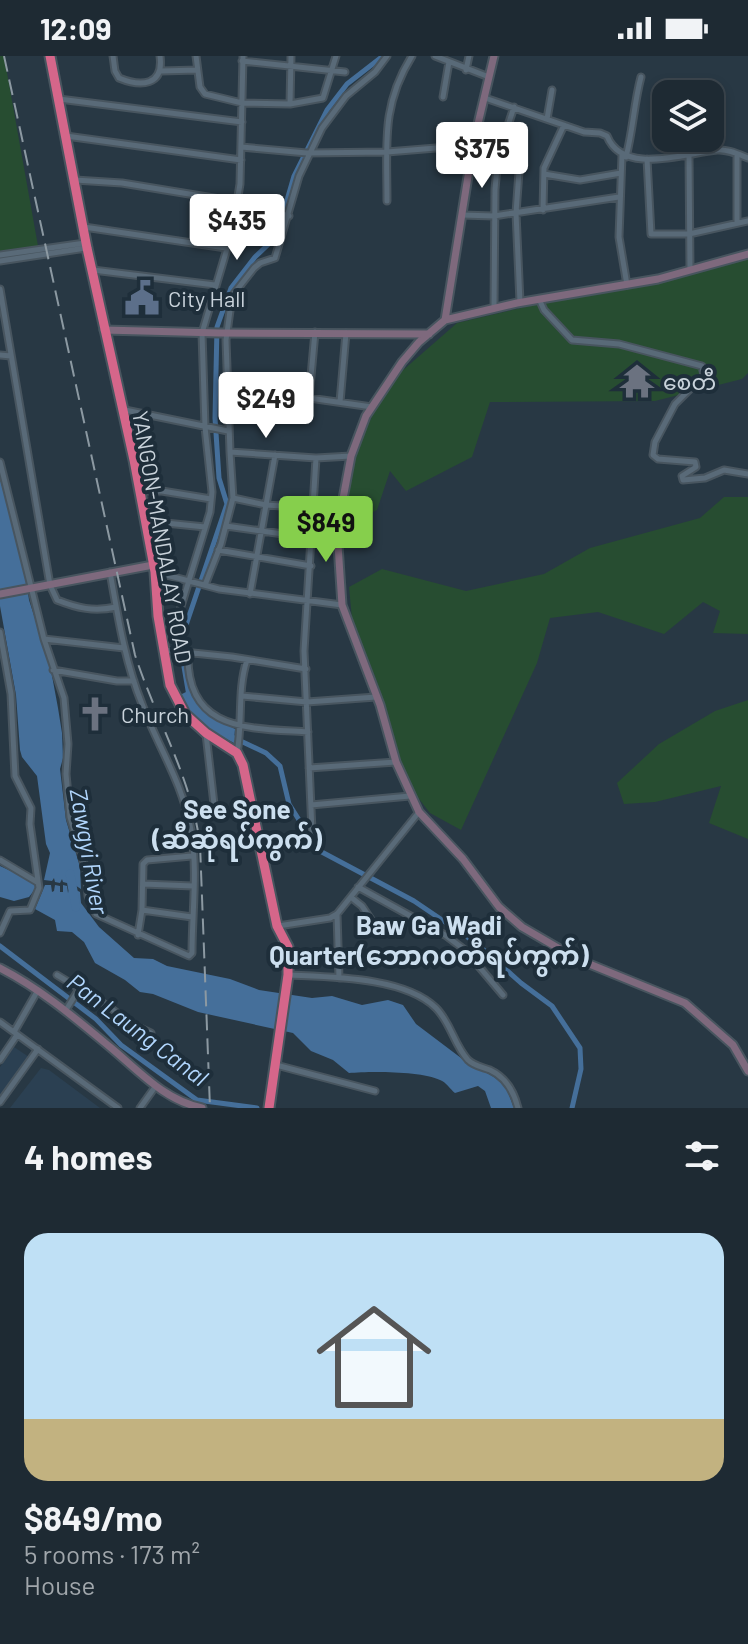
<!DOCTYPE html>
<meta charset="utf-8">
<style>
:root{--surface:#1e2a33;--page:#26323b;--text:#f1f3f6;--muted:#a1a7ac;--line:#3c464e;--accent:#86cf4c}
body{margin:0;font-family:Barlow,"Noto Sans Myanmar",sans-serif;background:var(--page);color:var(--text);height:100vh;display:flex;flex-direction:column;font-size:30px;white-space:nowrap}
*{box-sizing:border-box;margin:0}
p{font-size:26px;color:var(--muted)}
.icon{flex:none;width:44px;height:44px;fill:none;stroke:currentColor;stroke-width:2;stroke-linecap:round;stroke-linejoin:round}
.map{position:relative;height:1052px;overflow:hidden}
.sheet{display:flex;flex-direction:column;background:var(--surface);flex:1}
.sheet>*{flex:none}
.fabs{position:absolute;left:652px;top:24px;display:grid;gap:16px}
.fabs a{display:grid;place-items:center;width:72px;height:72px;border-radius:16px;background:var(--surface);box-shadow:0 4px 12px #0003,0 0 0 2px var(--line);font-size:40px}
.price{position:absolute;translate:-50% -68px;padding:0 18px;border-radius:8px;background:#fff;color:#222;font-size:26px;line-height:52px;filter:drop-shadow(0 2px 4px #0008)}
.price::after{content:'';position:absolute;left:50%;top:48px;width:24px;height:18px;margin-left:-12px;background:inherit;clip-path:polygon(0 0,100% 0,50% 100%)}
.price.current{background:var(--accent);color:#111}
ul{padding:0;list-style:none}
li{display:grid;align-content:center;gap:16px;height:424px;padding:0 24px}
li span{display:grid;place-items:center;height:248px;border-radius:24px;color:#555}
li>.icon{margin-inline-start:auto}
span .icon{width:144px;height:144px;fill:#fffc;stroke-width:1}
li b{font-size:34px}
h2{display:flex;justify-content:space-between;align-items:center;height:96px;padding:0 24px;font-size:34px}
.status{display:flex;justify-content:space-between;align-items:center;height:56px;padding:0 40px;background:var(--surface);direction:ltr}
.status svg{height:22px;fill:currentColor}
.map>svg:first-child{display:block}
.built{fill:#2b4052}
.green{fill:#274d31}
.water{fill:#456f9a}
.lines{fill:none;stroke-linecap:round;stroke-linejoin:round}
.canal{stroke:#456f9a;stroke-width:5}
.river{stroke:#456f9a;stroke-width:9}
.street-casing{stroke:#48555f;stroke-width:9}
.secondary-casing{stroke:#48555f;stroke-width:11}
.highway-casing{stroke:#48555f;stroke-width:13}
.street{stroke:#596a78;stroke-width:5}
.secondary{stroke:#7e697d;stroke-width:7}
.highway{stroke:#d5668a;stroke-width:9}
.rail{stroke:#8c99a2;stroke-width:2;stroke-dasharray:16 8;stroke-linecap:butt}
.labels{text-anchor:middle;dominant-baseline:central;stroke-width:8;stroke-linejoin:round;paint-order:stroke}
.poi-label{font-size:22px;fill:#c9d3db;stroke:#1e2e3a;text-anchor:start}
.street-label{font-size:22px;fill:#c9d3db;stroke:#1e2e3a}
.water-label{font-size:24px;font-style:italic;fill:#b1d6fd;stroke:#1e2e3a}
.quarter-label{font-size:26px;font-weight:bold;fill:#ccdfef;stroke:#1e2e3a}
</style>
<div class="status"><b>12:09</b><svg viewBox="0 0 49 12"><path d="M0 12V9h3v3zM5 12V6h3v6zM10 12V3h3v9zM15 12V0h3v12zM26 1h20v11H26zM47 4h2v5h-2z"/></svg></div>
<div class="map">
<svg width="748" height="1052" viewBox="0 0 748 1052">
<rect width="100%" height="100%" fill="#283844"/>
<path class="built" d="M14,991L29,1001L0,1042V1011Z
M41,1012L49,1014L100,1052H10Z"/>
<path class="green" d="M0,0H4L38,190L0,199Z
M748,199V317L742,323L655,345L490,346L472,401L406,435L390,415L377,454L344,471L345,421L386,329L457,267Z
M724,441H748V578L713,577L720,555L703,546L664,578L598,556L550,562L537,607L461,774L430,757L402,721L377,626L352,563L349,531L382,513L466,535L544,518L590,492L700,462Z
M748,644V783L709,767L721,730L655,746L624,748L617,727L659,688L715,655Z"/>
<path class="water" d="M0,423L24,509L29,544L50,609L58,652L62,677L63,702L60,713L66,764L80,811L81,833L67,824V827L63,826L62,823L60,827L55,826L54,822L52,825L44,824L50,797L46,788L37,720L22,701L20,694L16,639L0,550Z
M188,635L206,657L235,673L234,687C212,675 191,663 180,639Z
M0,810L39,828L29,841L14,845L0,841Z
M45,829H51L52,836L54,835L55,829L60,830V836H63V829L67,830L68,837L70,831L74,833L73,839L76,840V834L80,836L81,847L99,871L134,902L153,903L167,910L230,923L259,934L312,942L332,940L362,949L388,944L403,949L416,968L465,1005L494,1021L506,1031L514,1052H491L485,1035L478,1030L455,1037C450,1033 446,1026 440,1024C422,1015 370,1015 349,1017L333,1004L311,995L293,977L198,956L153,938L140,936L125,924L95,907L84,886L72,876L57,875L55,864L35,853Z"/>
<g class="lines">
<path class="canal" d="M189,640L181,593L183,578L227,448L219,422L215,362L217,271L231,232L255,201L273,184L279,172L294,120L327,54L347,28L383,0
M230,680L266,697L280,710L289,748L318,794L414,845L476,887L521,927L552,950L580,992L581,1013L572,1052
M0,890L96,963L121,989L197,1044L257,1052"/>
<path class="river" d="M70,818L76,851"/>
<g class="street-casing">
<path id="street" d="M113,0L115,15L119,22C141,31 164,30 160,0
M196,0L200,31L205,38L242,47L290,48L323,42L336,0
M435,0L489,21
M242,5L345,16
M466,14L469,0
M161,15L197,14
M443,41L449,6
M485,42L584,76L600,77L607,80C623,120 685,97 717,94C728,93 738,98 748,102
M59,43L242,66
M290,48L291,0
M547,63L552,34
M505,79L511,83L520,102L516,157L520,246
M66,80L241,104
M241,91L307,97L387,96L473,89
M737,98V166
M622,99L619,181L627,229
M689,99L690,214
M626,101C633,74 634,47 641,21
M647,103L651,178H689L748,165
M544,118L580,124L621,117
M75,124L122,127L238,146L289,160
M387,145C387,89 381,49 412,0
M543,154L544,112L564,69
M462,159L494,160L619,141
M84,171L226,192
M0,199L85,187
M0,205L86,192
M93,214L215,229
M0,233L50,529L57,544C77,552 94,556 116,551
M539,243L544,254L572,284L619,288L702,310L704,319L675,348L655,386L653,399L658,403L695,406L696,411L682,420L683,424L705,422L724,414L748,418
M494,252L495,133L498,100L514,51
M0,299L11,300
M226,340L309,342L372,351
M309,342L315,276
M340,346L346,277
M125,354L228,375
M351,400L316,402L230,396L226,284L232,240L254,212L260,207L275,202L299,120L322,72L346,40L375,16L387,0
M0,406L44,583L64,642L68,688L66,718L70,761L87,817L88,840L96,858L189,900L192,897C192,857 198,814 191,774C182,725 159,693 142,648C125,606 118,561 110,516
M140,435H162L211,443
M233,442L266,449L314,452
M146,465L205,471
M226,470L312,482
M218,494L311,510
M155,516L219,533L342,549
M205,529L221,488L233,442L230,396
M250,538L275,399
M175,570L210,456L212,436L205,371L202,277L232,176L240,128L243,0
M0,576L11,638L15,720L31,752L30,768L39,832L30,854L10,855L0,877
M44,583L124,592
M164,594L232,601L306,613
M188,595C185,676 248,672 308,676
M53,614L117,625H134
M242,640L307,646L376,641
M206,678L215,757
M237,697C243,666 237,634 247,604
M309,712L396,706
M311,749L410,740
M263,796L272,790L299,789L312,775L304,595L316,402
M0,804L37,826
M143,828L193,830
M358,831L445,879L465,894L503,939
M352,842L362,850L372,865
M337,858L339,922
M192,861L142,854L143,808L147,804L192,800
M278,870L330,862L337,858L419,756
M138,879L142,854
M57,919L108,950L130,967L151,977
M289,919C331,921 405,921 436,952C451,967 454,989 468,1004C474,1010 482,1011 490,1014C505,1021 514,1036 518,1052
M66,954L79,933
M0,966L118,1052
M14,976L38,934
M0,1004L17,979
M276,1009L375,1035
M0,1046L38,993
M140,1052L155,1031"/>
</g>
<g class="secondary-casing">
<path id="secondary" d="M748,198L658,223L517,247L445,264L419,286L402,306L366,360L351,400L342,448L338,489L342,549L380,649L396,706L419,756L463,803L499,851L522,871L577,903L685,947L733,989L748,1015
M445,264L473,89L494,0
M104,274L219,277L429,278
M0,538L153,509
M0,912C41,933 75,962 110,991C139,1015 164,1044 202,1052"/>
</g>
<g class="highway-casing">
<path id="highway" d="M50,0L87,192L134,404L155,516L158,560L170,629L185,658L206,677L237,697L243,709L277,870L288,891V919L269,1052"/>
</g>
<use href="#street" class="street"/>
<use href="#secondary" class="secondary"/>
<use href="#highway" class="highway"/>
<path class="rail" d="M4,0L135,599C156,663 191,721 200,788L210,1052"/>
</g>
<defs>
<g id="civic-bare" transform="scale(2.76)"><path d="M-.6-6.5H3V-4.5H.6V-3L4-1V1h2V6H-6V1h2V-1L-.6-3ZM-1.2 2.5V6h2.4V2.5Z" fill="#5c6f8a" stroke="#1e2e3a" stroke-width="2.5" paint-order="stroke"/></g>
<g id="temple-bare" transform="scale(2.76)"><path d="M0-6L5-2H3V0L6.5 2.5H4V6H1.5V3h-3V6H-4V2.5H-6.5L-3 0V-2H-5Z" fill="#6b7280" stroke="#1e2e3a" stroke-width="2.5" paint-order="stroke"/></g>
<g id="church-bare" transform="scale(2.76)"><path d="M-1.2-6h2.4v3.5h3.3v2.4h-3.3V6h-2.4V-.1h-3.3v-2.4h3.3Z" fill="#6b7280" stroke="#1e2e3a" stroke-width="2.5" paint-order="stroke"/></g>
</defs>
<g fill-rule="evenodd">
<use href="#civic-bare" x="142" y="242"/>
<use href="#temple-bare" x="637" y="325"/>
<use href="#church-bare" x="95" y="658"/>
</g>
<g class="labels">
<g class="poi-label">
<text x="168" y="242">City Hall</text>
<text x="663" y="325">စေတီ</text>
<text x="121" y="658">Church</text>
</g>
<g class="street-label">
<text transform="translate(163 481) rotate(80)">YANGON-MANDALAY ROAD</text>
</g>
<g class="water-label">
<text transform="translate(90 795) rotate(80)">Zawgyi River</text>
<text transform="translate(138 973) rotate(37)">Pan Laung Canal</text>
</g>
<g class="quarter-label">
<text x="237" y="752">See Sone<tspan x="237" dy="30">(ဆီဆုံရပ်ကွက်)</tspan></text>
<text x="429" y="868">Baw Ga Wadi<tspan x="429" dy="30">Quarter(ဘောဂ၀တီရပ်ကွက်)</tspan></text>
</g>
</g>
</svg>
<div class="fabs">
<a><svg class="icon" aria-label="layers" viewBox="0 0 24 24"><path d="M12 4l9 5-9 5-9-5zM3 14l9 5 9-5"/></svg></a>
</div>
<b class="price" style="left:482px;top:134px">$375</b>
<b class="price" style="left:237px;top:206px">$435</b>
<b class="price" style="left:266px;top:384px">$249</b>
<b class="price current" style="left:326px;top:508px">$849</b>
</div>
<section class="sheet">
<h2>4 homes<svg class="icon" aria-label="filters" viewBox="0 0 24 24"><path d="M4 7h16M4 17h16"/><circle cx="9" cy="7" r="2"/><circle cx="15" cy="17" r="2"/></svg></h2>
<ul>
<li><span style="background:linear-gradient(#bfe0f5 75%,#c2b280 0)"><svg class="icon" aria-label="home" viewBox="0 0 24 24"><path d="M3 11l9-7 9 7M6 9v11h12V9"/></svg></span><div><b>$849/mo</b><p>5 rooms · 173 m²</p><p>House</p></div></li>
</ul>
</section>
